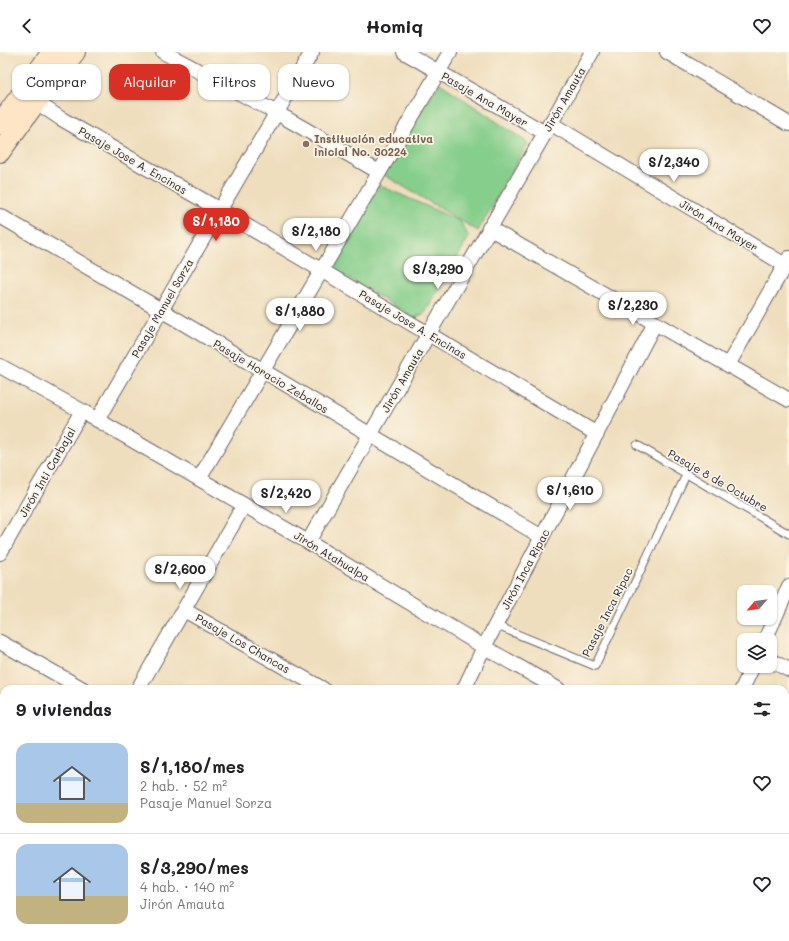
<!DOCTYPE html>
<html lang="es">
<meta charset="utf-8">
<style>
:root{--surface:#fff;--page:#f6f6f6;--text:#202124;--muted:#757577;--line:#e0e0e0;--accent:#d93025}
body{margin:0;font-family:Mali,sans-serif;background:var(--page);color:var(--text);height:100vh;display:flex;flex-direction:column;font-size:15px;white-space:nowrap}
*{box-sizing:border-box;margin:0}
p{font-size:13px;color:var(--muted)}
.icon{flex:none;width:22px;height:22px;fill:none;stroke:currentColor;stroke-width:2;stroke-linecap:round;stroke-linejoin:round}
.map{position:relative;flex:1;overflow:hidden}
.drawer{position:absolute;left:0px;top:633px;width:789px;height:256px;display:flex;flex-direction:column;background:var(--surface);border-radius:12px 12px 0 0;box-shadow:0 1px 3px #0004}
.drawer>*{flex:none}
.hud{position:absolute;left:12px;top:12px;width:400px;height:36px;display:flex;gap:8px}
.needle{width:26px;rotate:242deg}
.controls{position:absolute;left:737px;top:533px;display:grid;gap:8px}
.controls a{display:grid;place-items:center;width:40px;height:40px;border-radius:8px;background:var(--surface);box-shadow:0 1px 3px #0004;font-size:20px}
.price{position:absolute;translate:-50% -34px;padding:0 9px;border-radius:14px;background:#fff;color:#222;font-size:13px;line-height:26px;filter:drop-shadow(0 1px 2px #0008)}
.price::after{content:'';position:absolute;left:50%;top:24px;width:12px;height:9px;margin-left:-6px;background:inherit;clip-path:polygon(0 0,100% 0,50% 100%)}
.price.on{background:var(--accent);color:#fff}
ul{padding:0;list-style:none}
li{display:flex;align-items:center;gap:12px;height:100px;padding:0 16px}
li+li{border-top:1px solid var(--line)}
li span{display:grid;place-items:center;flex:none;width:112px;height:80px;border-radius:12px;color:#555}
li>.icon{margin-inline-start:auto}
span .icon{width:48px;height:48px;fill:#fffc;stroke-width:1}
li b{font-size:17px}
h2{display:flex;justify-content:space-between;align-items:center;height:48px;padding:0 16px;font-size:17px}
.pill{padding:0 14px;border-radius:12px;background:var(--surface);box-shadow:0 1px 3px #0004;font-size:14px;line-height:36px}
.pill.on{background:var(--accent);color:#fff}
header{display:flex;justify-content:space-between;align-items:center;height:52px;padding:0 16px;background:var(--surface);font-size:18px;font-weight:700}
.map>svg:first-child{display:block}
.green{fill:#86ce8b;stroke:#547863}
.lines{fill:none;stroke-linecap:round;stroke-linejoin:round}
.lane-casing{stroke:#6a6468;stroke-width:9}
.street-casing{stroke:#6a6468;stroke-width:16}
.secondary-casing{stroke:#6a6468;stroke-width:22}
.lane{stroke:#fff;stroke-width:7}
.street{stroke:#fff;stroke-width:14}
.secondary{stroke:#fde5c5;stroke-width:20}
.education-dot{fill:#8d6e63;stroke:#fcf5e5;stroke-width:1.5}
.labels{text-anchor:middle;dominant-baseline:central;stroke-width:3.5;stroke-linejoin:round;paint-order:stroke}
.street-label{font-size:11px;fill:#22223b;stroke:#fcf5e5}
.education-label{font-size:11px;font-weight:bold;fill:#785e54;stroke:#fcf5e5;text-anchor:start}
</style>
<header><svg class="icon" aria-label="back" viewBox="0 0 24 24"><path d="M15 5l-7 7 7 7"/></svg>Homiq<svg class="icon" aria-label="heart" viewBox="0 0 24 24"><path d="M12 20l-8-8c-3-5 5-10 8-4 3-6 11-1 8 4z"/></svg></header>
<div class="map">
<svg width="789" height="889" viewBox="0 0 789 889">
<rect width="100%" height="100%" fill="#fcf5e5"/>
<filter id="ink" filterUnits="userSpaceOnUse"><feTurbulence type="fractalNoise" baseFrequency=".025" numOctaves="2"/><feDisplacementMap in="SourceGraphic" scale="8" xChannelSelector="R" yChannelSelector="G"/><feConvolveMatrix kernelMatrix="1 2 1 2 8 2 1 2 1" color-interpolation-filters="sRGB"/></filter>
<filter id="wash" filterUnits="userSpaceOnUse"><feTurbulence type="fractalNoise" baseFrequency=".012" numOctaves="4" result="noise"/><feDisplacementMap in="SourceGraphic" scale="16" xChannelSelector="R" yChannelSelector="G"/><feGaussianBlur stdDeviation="0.9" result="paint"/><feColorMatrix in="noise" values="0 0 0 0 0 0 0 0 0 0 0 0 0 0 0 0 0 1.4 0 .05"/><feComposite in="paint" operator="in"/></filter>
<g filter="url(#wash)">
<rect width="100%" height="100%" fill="#efdebd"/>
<path class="green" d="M440,31L528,91L478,179L379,120Z
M379,133L460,169L469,185L425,261L414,266L330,215Z"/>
</g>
<g filter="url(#ink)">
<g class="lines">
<g class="lane-casing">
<path id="lane" d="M637,393L789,482
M495,573L595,614L686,423
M457,889L459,885"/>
</g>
<g class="street-casing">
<path id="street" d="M163,0L277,61L379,120
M404,0L545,81
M667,0L789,72
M29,45L60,66L220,158L597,382
M550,71L785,213
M0,164L161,258L542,485
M489,176L789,348
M728,313L789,206
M0,314L82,359L308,490L484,595L558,637
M97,368L312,0
M199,427L450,0
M308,490L592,0
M0,501L82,359
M184,558L323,637
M765,588L789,534
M0,590L83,637
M770,608L789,618
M138,637L244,453
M464,637L484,595L655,271
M742,637L753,614
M785,766L789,768
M0,833L4,835
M0,876L4,869
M289,885L297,889
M520,885L528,889
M182,889L191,885
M348,889L350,885
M628,889L630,885"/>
</g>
<g class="secondary-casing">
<path id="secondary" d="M0,72L52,0
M0,100L36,50L75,0"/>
</g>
<use href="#lane" class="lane"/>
<use href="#street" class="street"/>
<use href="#secondary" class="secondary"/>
</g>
</g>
<circle class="education-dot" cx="306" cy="92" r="4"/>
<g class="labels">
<g class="street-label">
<text transform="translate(485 47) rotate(30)">Pasaje Ana Mayer</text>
<text transform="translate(564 47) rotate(-60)">Jirón Amauta</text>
<text transform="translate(133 108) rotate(30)">Pasaje Jose A. Encinas</text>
<text transform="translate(719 173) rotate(31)">Jirón Ana Mayer</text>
<text transform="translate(162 256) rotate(-60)">Pasaje Manuel Sorza</text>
<text transform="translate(413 272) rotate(31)">Pasaje Jose A. Encinas</text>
<text transform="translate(271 324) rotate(31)">Pasaje Horacio Zeballos</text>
<text transform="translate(402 328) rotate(-60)">Jirón Amauta</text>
<text transform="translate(47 420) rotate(-60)">Jirón Inti Carbajal</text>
<text transform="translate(718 428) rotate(30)">Pasaje 8 de Octubre</text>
<text transform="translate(332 504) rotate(31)">Jirón Atahualpa</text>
<text transform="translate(525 517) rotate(-62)">Jirón Inca Ripac</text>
<text transform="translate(607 560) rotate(-63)">Pasaje Inca Ripac</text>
<text transform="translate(243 591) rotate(30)">Pasaje Los Chancas</text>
</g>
<g class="education-label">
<text x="314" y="86">Institución educativa<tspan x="314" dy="13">inicial No. 30224</tspan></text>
</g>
</g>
</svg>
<div class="controls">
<a><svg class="needle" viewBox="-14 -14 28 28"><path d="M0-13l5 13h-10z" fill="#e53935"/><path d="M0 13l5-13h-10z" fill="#757577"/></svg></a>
<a><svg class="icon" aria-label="layers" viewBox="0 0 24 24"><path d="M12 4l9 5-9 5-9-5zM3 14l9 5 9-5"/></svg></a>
</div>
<b class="price" style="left:674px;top:131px">S/2,340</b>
<b class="price on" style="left:216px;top:190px">S/1,180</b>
<b class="price" style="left:316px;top:200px">S/2,180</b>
<b class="price" style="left:438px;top:238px">S/3,290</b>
<b class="price" style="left:633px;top:274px">S/2,230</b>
<b class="price" style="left:300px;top:280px">S/1,880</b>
<b class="price" style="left:570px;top:459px">S/1,610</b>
<b class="price" style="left:286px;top:462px">S/2,420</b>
<b class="price" style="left:180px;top:538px">S/2,600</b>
<div class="hud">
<a class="pill">Comprar</a>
<a class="pill on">Alquilar</a>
<a class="pill">Filtros</a>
<a class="pill">Nuevo</a>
</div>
<section class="drawer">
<h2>9 viviendas<svg class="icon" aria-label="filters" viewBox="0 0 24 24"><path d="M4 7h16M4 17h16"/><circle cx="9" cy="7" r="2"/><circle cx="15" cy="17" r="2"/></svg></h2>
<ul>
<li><span style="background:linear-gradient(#a9c7e8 75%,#c2b280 0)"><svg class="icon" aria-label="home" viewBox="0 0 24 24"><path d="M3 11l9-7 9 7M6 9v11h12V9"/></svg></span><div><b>S/1,180/mes</b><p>2 hab. · 52 m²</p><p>Pasaje Manuel Sorza</p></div><svg class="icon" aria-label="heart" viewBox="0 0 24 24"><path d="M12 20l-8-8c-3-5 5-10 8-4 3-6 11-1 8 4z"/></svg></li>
<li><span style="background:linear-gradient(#a9c7e8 65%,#c2b280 0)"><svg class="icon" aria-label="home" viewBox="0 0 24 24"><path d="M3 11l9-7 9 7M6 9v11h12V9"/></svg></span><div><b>S/3,290/mes</b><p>4 hab. · 140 m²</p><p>Jirón Amauta</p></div><svg class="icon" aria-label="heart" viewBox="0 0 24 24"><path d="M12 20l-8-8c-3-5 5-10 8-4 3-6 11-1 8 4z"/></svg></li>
</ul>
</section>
</div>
